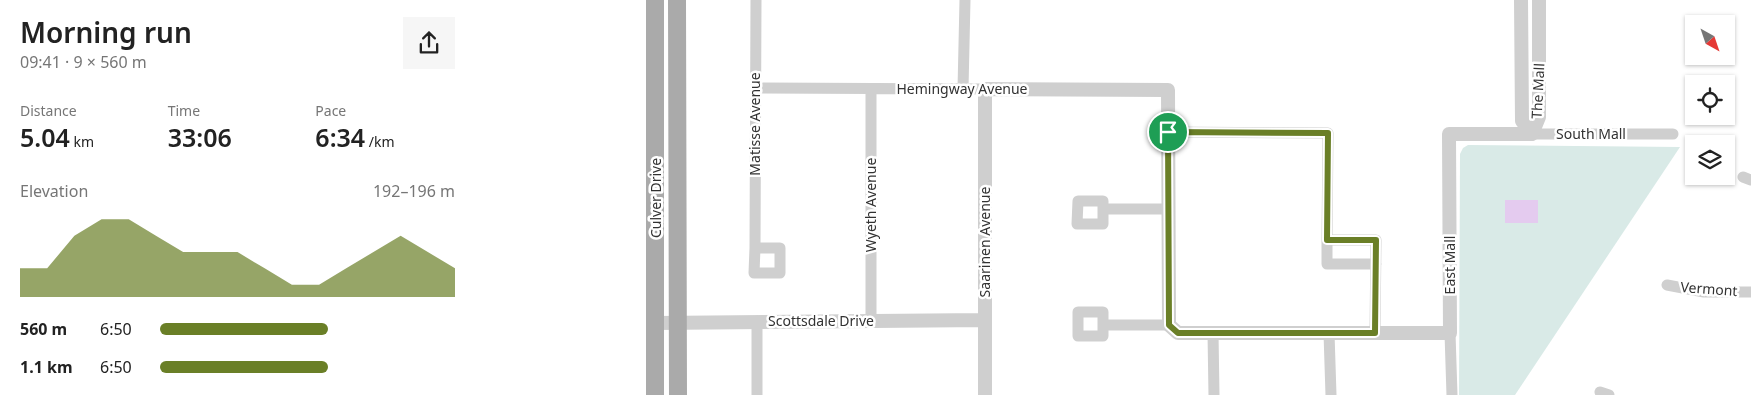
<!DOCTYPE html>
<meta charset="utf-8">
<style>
:root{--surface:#fff;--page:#f6f6f6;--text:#222;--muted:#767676;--accent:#6a7f27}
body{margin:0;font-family:"Noto Sans",sans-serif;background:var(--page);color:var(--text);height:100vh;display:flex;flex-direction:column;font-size:19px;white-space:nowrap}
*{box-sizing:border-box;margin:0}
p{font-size:16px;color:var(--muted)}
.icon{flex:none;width:28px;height:28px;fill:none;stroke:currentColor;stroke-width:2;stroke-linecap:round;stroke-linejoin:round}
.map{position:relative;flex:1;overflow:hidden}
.side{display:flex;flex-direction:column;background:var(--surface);width:475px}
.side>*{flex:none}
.needle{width:32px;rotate:140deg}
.fabs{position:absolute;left:1210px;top:15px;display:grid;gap:10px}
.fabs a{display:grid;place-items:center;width:50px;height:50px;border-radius:0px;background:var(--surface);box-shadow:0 1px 4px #0004;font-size:25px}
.pin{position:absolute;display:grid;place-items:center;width:42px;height:42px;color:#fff;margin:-21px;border:2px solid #fff;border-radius:50%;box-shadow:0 1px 5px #0007}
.round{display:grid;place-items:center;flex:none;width:52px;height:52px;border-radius:0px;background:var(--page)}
.summary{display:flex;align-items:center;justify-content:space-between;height:85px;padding:0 20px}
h1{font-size:28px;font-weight:600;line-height:38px}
.stats{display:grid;grid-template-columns:repeat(3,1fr);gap:8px;height:85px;padding:5px 20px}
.stats div{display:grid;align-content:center}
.stats b{font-size:25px;font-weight:600}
.stats small{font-size:14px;font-weight:400}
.stats p{font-size:14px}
.chart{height:140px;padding:10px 20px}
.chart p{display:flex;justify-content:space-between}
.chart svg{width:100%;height:90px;margin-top:5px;fill:var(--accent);opacity:.7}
ul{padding:0 20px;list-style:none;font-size:16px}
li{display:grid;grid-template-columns:80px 60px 1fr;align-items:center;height:38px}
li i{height:12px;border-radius:6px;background:var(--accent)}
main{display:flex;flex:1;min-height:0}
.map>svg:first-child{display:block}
.green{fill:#d9eae7}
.water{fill:#e4cbef}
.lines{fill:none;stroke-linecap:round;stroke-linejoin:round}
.minor{stroke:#cfcfcf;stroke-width:11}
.tertiary{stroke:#cfcfcf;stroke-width:14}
.primary{stroke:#aaa;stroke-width:18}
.route-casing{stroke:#fff;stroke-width:10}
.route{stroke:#6a7f27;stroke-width:6}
.labels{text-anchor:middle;stroke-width:5;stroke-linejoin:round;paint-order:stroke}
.street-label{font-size:14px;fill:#323232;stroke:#fff}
</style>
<main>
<section class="side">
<div class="summary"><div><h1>Morning run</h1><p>09:41 · 9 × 560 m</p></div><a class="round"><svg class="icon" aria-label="share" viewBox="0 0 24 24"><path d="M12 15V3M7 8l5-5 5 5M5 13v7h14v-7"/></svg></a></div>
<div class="stats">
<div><p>Distance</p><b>5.04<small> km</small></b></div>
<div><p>Time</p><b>33:06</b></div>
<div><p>Pace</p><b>6:34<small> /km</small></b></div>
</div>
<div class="chart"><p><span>Elevation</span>192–196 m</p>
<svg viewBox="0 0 160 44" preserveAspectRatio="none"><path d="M0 44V30L10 30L20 14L30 6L40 6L50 14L60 22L70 22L80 22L90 30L100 38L110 38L120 30L130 22L140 14L150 22L160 30V44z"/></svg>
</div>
<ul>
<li><b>560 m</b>6:50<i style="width:57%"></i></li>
<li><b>1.1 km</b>6:50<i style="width:57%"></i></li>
</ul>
</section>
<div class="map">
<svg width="1276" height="395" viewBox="0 0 1276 395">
<rect width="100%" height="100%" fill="#fff"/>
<path class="green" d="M993,145L1205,147L1040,395H984L985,154L988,148Z"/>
<path class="water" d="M1030,200H1063V223H1030Z"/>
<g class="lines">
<path class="minor" d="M281,88L510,89
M488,89L490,0
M693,132L853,133L852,240H901L900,333
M1057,134H1198
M1268,177L1276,180
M628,209V224H602L603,201H628V209H694
M852,240V264H901
M280,248H305V273H279L280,248L281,0
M1192,285L1229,292H1276
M603,312H628V336H603Z
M282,321V395
M396,321V89
M628,325H694
M738,333L739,395
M854,333L856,395
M975,333L977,395
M1125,392L1134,395"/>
<path class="tertiary" d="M1046,0L1047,121L1057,134
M1057,134L1064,117V0
M181,323L510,320
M510,395V89L693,90L694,325L703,333H975L974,134H1057"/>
<path class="primary" d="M202,0L203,395
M180,395V0"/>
</g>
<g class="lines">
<defs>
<path id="route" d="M693,132L853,133L852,240H901L900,333H703L694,325Z"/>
</defs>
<use href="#route" class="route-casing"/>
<use href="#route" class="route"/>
</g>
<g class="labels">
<g class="street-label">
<text x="487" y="94">Hemingway Avenue</text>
<text transform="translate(1063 91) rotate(-87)" y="5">The Mall</text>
<text transform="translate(280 124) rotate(-90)" y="5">Matisse Avenue</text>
<text x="1116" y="139">South Mall</text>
<text transform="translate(181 198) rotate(-90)" y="5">Culver Drive</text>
<text transform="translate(396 205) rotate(-90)" y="5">Wyeth Avenue</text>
<text transform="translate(510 242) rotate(-90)" y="5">Saarinen Avenue</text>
<text transform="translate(975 265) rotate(-90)" y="5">East Mall</text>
<text transform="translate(1234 289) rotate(4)" y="5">Vermont</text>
<text x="346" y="326">Scottsdale Drive</text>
</g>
</g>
</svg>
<div class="fabs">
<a><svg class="needle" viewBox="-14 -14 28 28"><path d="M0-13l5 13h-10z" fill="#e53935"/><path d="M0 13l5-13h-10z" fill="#767676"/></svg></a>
<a><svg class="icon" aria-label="locate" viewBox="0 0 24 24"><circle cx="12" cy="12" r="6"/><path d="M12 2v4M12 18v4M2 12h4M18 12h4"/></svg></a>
<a><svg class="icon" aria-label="layers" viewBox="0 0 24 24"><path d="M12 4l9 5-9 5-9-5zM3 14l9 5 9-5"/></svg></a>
</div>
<div class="pin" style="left:693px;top:132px;background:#1e9e55"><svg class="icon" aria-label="arrive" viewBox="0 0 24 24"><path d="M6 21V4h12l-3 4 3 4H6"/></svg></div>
</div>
</main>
